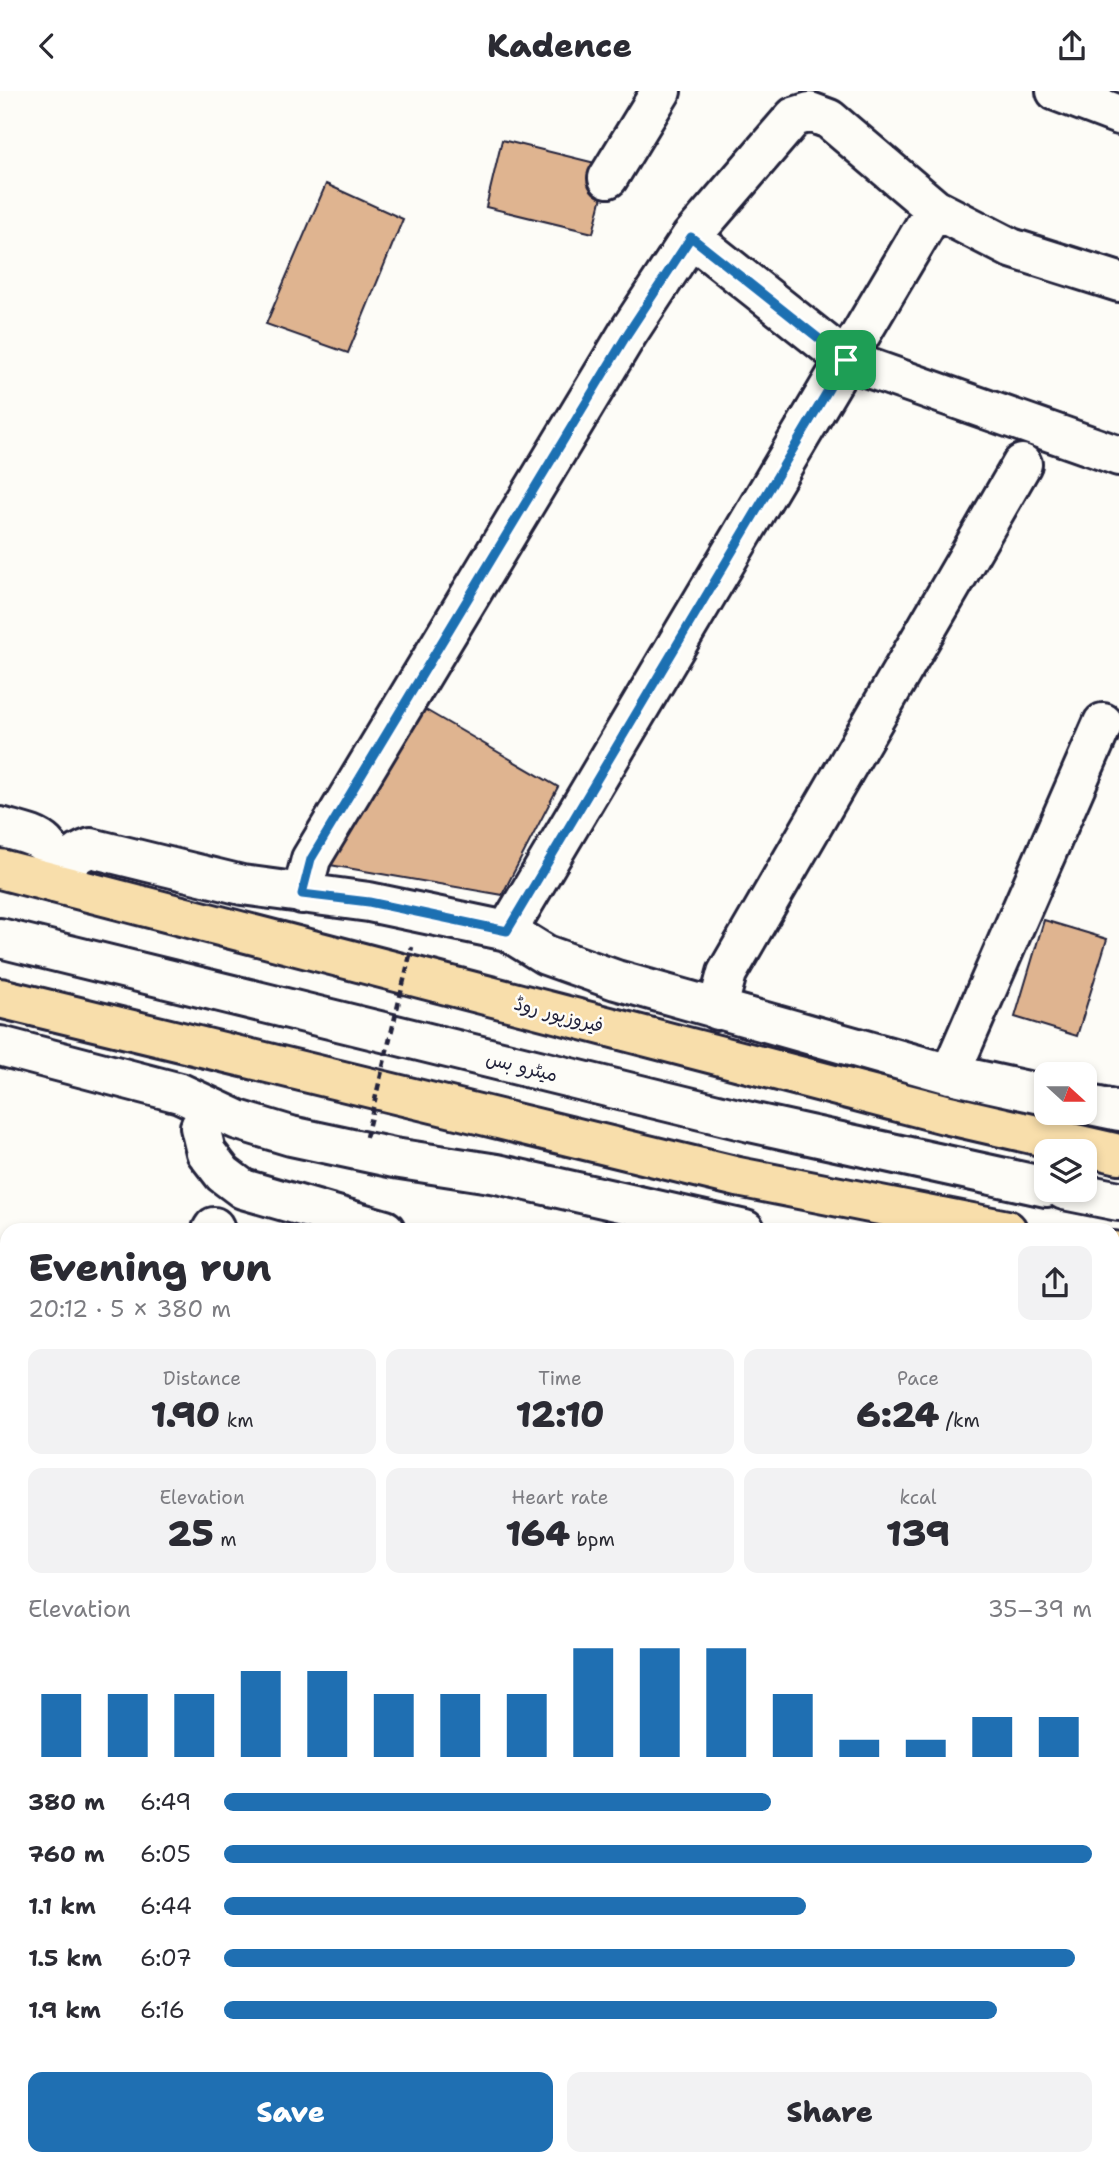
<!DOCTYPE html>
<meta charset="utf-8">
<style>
:root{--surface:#fff;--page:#f2f2f3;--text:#2b2b33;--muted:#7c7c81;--accent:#1f6fb2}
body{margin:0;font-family:"Shantell Sans","Playpen Sans Arabic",sans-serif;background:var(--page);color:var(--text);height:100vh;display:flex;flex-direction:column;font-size:26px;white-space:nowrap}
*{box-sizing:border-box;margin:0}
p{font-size:23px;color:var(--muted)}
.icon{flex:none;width:38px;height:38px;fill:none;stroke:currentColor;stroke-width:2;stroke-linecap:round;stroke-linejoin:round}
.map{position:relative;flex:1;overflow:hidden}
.details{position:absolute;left:0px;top:1132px;width:1120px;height:943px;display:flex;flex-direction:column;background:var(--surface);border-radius:21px 21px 0 0;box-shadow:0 4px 10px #0003}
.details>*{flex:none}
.needle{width:46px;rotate:111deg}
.controls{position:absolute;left:1034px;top:971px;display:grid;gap:14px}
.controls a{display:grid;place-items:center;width:63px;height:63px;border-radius:14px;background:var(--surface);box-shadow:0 4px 10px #0003;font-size:35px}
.pin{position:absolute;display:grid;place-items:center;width:60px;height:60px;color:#fff;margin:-30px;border-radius:14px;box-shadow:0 4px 10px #0006}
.round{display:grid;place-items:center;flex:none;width:74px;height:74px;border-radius:14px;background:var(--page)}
.headline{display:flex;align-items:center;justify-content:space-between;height:119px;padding:0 28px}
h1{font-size:38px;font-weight:800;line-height:52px}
.metrics{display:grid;grid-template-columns:repeat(3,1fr);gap:10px;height:119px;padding:7px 28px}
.metrics div{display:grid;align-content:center;border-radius:14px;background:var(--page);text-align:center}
.metrics b{font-size:35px;font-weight:800}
.metrics small{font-size:19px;font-weight:400}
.metrics p{font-size:19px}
.chart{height:196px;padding:14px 28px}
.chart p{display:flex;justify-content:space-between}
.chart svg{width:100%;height:126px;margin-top:7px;stroke:var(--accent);stroke-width:6}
.action{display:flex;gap:14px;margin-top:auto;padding:14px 28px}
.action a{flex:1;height:80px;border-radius:14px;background:var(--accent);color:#fff;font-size:28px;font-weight:800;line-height:80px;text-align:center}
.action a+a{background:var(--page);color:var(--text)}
ul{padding:0 28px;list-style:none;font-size:23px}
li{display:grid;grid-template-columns:112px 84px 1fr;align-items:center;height:52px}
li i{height:18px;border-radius:9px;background:var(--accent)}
header{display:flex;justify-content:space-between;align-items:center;height:91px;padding:0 28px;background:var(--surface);font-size:32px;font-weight:800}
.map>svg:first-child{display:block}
.building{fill:#dfb490;stroke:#22223b;stroke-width:2}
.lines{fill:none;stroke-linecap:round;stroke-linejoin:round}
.minor-casing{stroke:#22223b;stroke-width:44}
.major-casing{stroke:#22223b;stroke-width:44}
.minor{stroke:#fdfcf7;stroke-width:38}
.major{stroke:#f8deab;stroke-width:38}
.path-bridge{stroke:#22223b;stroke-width:4.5;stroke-dasharray:7 5;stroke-linecap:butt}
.route-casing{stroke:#fff;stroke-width:14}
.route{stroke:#1f6fb2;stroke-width:9}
.labels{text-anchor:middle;stroke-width:5;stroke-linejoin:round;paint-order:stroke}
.street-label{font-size:19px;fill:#22223b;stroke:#fdfcf7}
</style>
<header><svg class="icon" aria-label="back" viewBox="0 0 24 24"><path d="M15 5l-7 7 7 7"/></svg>Kadence<svg class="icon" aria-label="share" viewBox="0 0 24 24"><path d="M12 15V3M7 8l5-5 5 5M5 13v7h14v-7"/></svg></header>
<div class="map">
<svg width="1119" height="2074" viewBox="0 0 1119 2074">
<rect width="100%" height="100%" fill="#fdfcf7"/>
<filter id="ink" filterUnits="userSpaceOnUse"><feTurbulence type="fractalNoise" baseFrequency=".0143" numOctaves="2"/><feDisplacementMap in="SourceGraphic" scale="14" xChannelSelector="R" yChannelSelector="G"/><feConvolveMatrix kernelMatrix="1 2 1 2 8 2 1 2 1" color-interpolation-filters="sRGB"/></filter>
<g filter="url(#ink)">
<path class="building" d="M502,49L595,72L589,94L604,97L593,142L486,116Z
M326,93L403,128L348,262L266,233Z
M424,618L558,696L502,804L330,774Z
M1044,829L1107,848L1077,945L1015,926Z"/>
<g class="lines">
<defs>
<path id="minor" d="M1056,0L1119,24
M608,87L661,0
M691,146L846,269L1119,365
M0,736C39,747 56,746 55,792
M55,792C65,775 72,763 91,757L242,794L369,811L507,840L546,864L616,889L950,983L1046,1004
M302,803L311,768L628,242L691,146L794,26L810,21L829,28L935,118
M507,840L935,118L1011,157L1119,191
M0,847L750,1031L1046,1096
M717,919L727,882L1022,373
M0,955L180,1002L238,1029L291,1045L394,1067L497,1083L745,1139
M950,983L1103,632
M1085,1013L1119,1020
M210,1017L200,1036L206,1061L223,1083L243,1098L385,1139
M1064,1099L1119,1110
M212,1139L214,1136
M1113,1223L1119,1225
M1113,1307L1117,1301
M0,1452L7,1442
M1113,1575L1119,1566
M0,1668L7,1658
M1113,1809L1119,1800
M0,1880L7,1870
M1113,2015L1119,2007
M0,2047L7,2051
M31,2068L39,2074
M150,2074L153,2068
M291,2074L295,2068
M420,2074L424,2068
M590,2074L594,2068
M780,2074L783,2068
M927,2074L930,2068
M1073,2074L1076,2068"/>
<path id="major" d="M0,778L945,1023L1119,1063
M0,907L738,1086L1007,1139
M1113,1160L1119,1161"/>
</defs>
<use href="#minor" class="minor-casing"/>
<use href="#major" class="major-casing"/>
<use href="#minor" class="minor"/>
<use href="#major" class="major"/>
<path class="path-bridge" d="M366,1046L412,856"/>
</g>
</g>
<g class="lines" filter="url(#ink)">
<defs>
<path id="route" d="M691,146L846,269L507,840L369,811L302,803L311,768L628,242Z"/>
</defs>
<use href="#route" class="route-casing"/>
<use href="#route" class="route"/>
</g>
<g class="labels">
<g class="street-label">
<text transform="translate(559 923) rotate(15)" y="7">فیروزپور روڈ</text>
<text transform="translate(522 975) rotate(14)" y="7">میٹرو بس</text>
</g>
</g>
</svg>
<div class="controls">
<a><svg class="needle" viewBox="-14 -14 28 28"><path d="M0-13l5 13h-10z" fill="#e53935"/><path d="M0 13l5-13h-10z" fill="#7c7c81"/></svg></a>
<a><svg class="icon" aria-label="layers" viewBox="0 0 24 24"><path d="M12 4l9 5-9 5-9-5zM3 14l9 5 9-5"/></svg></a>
</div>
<div class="pin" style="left:846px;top:269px;background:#1e9e55"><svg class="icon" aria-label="arrive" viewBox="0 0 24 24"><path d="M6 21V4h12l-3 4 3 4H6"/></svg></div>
<section class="details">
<div class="headline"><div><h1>Evening run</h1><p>20:12 · 5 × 380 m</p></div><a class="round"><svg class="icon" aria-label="share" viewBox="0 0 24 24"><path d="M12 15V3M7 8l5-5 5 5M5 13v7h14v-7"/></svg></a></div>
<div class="metrics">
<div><p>Distance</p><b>1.90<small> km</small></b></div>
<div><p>Time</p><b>12:10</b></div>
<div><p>Pace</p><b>6:24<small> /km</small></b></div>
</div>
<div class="metrics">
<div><p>Elevation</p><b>25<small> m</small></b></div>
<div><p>Heart rate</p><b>164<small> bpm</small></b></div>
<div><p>kcal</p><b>139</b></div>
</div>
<div class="chart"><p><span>Elevation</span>35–39 m</p>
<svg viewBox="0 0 160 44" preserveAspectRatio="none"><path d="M5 44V22M15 44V22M25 44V22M35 44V14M45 44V14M55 44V22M65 44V22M75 44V22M85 44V6M95 44V6M105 44V6M115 44V22M125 44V38M135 44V38M145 44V30M155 44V30"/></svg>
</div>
<ul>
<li><b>380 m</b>6:49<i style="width:63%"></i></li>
<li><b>760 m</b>6:05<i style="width:100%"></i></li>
<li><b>1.1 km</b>6:44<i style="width:67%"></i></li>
<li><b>1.5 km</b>6:07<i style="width:98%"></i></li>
<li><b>1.9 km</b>6:16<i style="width:89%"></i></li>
</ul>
<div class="action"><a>Save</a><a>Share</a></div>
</section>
</div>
